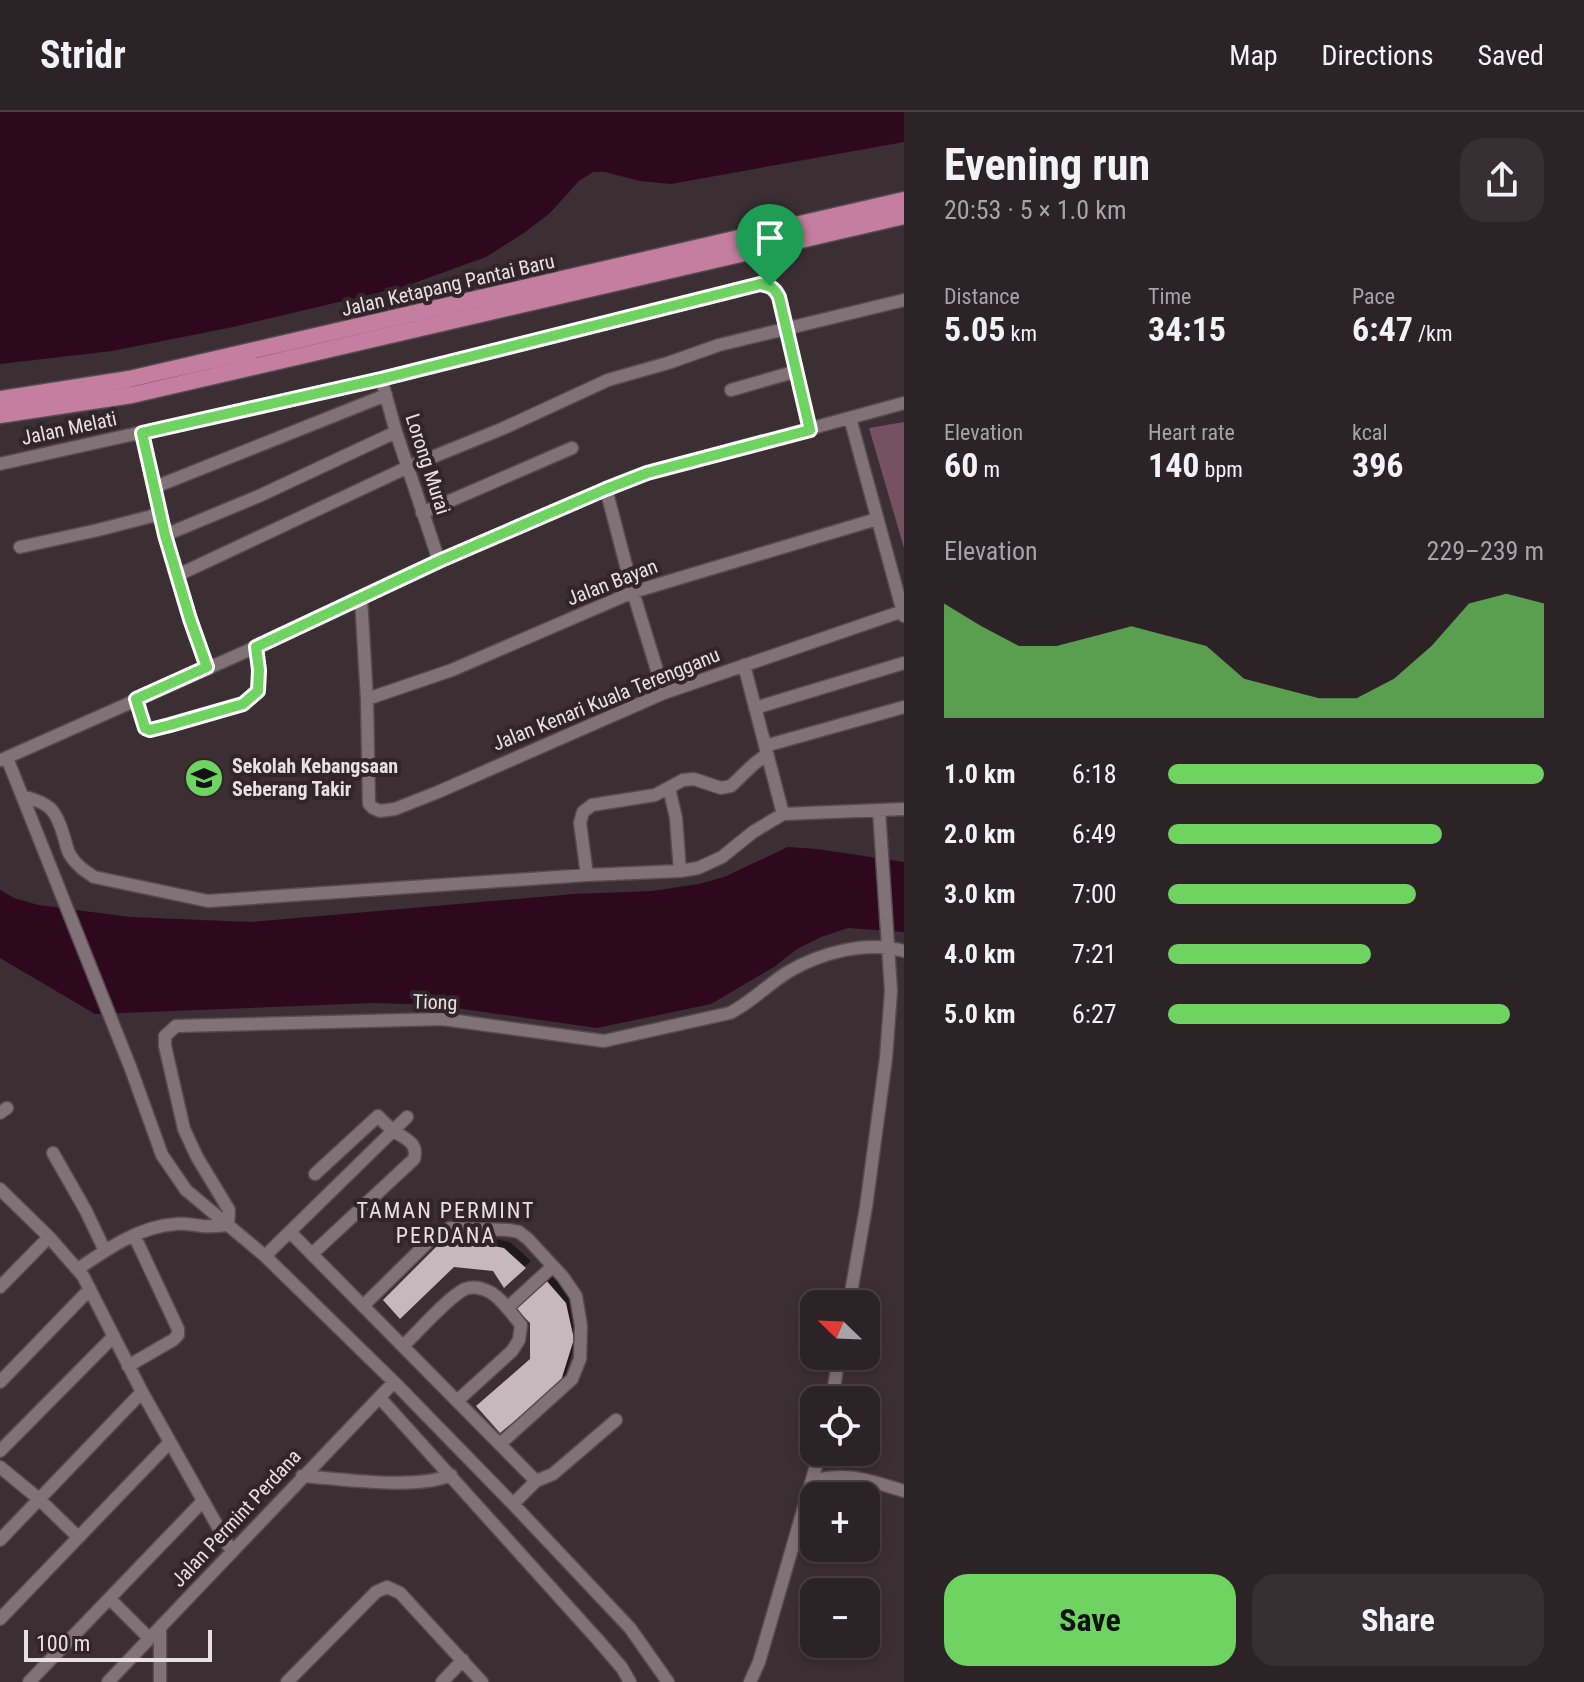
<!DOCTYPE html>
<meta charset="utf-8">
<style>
:root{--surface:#2c2327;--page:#382f33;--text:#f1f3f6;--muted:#a6a4a7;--line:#484044;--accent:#6ed360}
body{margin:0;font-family:"Roboto Condensed",sans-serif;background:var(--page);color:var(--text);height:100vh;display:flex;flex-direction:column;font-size:30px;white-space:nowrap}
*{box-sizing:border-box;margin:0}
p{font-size:26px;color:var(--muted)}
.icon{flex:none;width:44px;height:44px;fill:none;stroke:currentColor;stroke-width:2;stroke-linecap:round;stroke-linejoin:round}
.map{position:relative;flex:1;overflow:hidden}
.drawer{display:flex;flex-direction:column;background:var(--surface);width:680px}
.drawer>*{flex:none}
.needle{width:52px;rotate:293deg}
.tools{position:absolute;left:800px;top:1178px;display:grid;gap:16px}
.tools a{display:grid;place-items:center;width:80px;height:80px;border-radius:16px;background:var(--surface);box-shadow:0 4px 12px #0003,0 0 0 2px var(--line);font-size:40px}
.scale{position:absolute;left:24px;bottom:20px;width:188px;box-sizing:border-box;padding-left:8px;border:4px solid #e8e0e3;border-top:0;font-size:22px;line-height:28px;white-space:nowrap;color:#e8e0e3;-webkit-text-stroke:6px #31252a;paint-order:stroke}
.pin{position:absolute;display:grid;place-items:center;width:68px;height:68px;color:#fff;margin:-82px -34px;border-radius:50% 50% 50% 0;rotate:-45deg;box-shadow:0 0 8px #0007}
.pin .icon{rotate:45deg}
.round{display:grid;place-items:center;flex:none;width:84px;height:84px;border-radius:24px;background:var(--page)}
.headline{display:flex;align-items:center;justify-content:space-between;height:136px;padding:0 40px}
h1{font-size:44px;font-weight:700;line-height:60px}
.metrics{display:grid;grid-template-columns:repeat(3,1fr);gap:12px;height:136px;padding:8px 40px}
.metrics div{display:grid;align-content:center}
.metrics b{font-size:34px;font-weight:700}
.metrics small{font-size:22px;font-weight:400}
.metrics p{font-size:22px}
.chart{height:224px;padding:16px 40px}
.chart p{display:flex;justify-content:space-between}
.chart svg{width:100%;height:144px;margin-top:8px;fill:var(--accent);opacity:.7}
.cta{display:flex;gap:16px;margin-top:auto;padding:16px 40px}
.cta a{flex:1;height:92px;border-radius:24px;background:var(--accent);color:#111;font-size:32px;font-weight:700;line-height:92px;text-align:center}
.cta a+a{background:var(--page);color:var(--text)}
ul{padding:0 40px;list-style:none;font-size:26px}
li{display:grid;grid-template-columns:128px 96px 1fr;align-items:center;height:60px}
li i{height:20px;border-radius:10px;background:var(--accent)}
header{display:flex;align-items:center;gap:48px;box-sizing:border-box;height:112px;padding:0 40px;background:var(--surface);border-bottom:2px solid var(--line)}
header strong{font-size:38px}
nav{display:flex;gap:44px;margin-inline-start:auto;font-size:28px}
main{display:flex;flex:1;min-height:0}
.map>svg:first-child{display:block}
.green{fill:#755161}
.water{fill:#2e081c}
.shadow{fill:#0007}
.building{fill:#c7b8be}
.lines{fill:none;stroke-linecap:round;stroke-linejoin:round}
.minor-casing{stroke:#554b50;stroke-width:15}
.major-casing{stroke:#554b50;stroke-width:19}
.minor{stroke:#807277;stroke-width:12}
.major{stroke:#c47e9f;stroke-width:16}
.route-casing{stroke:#fff;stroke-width:16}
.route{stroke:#6ed360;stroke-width:10}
.labels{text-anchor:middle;stroke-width:8;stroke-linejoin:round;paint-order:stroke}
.street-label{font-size:20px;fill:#e8e0e3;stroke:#31252a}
.poi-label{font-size:20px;font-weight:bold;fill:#e8e0e3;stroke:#31252a;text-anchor:start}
.neighbourhood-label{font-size:22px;letter-spacing:2px;fill:#e8e0e3;stroke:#31252a}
</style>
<header>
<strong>Stridr</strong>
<nav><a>Map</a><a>Directions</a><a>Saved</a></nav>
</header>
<main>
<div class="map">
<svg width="904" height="1570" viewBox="0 0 904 1570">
<rect width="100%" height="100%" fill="#3b2f34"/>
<path class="green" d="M904,310V436L869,316Z"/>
<path class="water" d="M0,0H904V30L671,72L640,69L605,60H593L579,69L550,101L524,121L486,145L403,175L233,215L112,239L0,252Z
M788,735L817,737L904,750V820L848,816L821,825L797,837L774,855L711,892L597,916L435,893L373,891L95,902L0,846V778L14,786L38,793L130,805L250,810L574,782L652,779L699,772L724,765Z"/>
<path class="shadow" d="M476,1123L510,1130L531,1149L504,1173L494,1157L454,1153L385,1188L445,1129Z
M552,1163L572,1184L579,1220L565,1264L558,1270L532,1247V1210L517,1195Z"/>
<path class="building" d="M469,1129L504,1136L526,1156L504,1176L493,1159L454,1155L400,1207L383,1188L437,1134Z
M545,1167L566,1191L574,1227L560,1272L500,1321L476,1294L530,1247V1211L514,1195Z"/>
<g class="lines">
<defs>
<path id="minor" d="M384,277L396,320L439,449
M731,278L797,259
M850,306L904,504
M142,321L165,423L190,507L207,555
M0,352L381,267L760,172C770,174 774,176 779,185L810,318
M155,375L386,283
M606,377L633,480L664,581
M422,401L572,336
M165,423L259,384L396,320
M20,435L98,418L160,402
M178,463L408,355L504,316L608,268L668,251L719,233L904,188
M361,486L367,587L369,692L373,696L380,699L395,697L438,680L664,581L903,499
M744,553L783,702
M136,587L145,616L150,618L243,592L258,579L259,558L256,535
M367,587L452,558L633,480L877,407
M755,596L904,551
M765,634L904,595
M7,646L131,957L162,1043L186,1078L265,1144L394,1270L513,1392L630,1516L668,1570
M1,648L256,535L439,449L587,385L647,361L904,291
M669,676L676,706L680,759
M22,684C50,691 56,697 64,725C66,731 67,738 70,743C76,753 85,759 94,765L208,789L587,763L680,759L698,756L722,745L753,720L783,702L904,697
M587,763L580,711L583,700L592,693L655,683L683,668L694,667L721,676L731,674L754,652L767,642
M0,1001L7,996
M53,1041L86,1099L105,1139
M0,1077L49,1125L83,1164L142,1280L232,1440
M228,1113L229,1098L197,1045L184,1017L165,934V924L176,914L442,907L604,929L730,901C753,889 767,873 788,860C820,841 867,828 904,839
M290,1120L536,1369L513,1392
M312,1142L414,1047C419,1030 404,1027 393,1018C387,1014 383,1009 378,1004L315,1062
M265,1144L407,1005
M78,1157C107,1137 140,1114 176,1112C185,1111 193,1113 202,1114C211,1115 219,1114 228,1113
M0,1175L49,1125
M849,1192L866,1095L886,946L891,879L879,698
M363,1194L429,1129L450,1116L508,1118L519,1120L528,1127L563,1165L576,1184L581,1214L580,1247L572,1267L500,1332
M507,1196L552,1155
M403,1234C418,1220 448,1185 465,1177C473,1174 482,1176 490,1180C502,1187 512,1202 521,1213L519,1228L512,1239L457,1289
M128,1254L173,1228L178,1223V1217L134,1123
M0,1270L90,1177
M380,1286L598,1528L622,1556L630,1570
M832,1288L839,1244
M0,1339L113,1225
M0,1355L39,1387L78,1425
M302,1364C342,1367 416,1378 451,1363
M536,1369L553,1362L616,1308
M812,1369C848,1359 870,1369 904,1379
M0,1428L142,1280
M110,1487L149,1526
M0,1507L170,1330
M160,1516V1570
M29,1570L203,1389
M108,1570L394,1270
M287,1570L376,1480L387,1475L400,1481L482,1570
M442,1570L463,1548
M750,1570L759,1550L820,1340"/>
<path id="major" d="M0,287L129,267L904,88
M0,303L132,283L904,104"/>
</defs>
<use href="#minor" class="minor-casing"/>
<use href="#major" class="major-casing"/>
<use href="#minor" class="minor"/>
<use href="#major" class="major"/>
</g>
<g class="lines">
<defs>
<path id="route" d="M760,172C770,174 774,175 779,185L810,318L647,361L606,377L439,449L256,535L259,558L258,579L243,592L170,613L150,618L145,616L136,587L207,555L190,507L165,423L142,321L381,267Z"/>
</defs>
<use href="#route" class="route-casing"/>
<use href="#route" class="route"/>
</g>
<defs>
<symbol id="school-disc" viewBox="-11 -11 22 22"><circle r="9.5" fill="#6ed360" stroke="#31252a"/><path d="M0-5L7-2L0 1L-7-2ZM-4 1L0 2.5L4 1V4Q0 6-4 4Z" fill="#111"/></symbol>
</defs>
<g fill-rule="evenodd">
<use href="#school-disc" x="182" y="644" width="44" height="44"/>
</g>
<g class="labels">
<g class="street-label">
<text transform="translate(448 173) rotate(-13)" y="7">Jalan Ketapang Pantai Baru</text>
<text transform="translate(69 316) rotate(-12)" y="7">Jalan Melati</text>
<text transform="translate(428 352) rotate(72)" y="7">Lorong Murai</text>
<text transform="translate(612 470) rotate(-21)" y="7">Jalan Bayan</text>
<text transform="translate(606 587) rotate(-22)" y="7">Jalan Kenari Kuala Terengganu</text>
<text transform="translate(435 890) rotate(2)" y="7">Tiong</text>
<text transform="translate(236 1406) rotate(-47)" y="7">Jalan Permint Perdana</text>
</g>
<g class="poi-label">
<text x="232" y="661">Sekolah Kebangsaan<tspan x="232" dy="23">Seberang Takir</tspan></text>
</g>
<g class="neighbourhood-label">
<text x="446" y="1106">TAMAN PERMINT<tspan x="446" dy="25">PERDANA</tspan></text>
</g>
</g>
</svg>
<div class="tools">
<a><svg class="needle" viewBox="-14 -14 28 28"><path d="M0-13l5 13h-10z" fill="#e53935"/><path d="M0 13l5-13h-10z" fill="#a6a4a7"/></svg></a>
<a><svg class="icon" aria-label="locate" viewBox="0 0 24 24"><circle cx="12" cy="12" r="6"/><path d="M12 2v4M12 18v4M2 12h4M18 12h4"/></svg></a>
<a>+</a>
<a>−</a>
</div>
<div class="scale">100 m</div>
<div class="pin" style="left:770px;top:174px;background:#1e9e55"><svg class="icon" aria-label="arrive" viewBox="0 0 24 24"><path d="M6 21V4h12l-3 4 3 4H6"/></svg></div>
</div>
<section class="drawer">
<div class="headline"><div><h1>Evening run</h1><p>20:53 · 5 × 1.0 km</p></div><a class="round"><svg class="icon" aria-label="share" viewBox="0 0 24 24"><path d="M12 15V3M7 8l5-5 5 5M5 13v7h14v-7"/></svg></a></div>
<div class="metrics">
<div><p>Distance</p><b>5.05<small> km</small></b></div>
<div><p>Time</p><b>34:15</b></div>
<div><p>Pace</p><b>6:47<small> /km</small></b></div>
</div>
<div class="metrics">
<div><p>Elevation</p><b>60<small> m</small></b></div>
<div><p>Heart rate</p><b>140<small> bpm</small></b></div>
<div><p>kcal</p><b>396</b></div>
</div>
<div class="chart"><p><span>Elevation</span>229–239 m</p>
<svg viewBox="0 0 160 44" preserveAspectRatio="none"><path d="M0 44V9L10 16L20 22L30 22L40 19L50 16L60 19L70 22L80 32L90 35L100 38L110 38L120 32L130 22L140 9L150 6L160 9V44z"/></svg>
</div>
<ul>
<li><b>1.0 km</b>6:18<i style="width:100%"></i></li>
<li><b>2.0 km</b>6:49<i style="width:73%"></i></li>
<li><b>3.0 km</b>7:00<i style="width:66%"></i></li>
<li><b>4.0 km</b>7:21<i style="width:54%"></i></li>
<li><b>5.0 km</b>6:27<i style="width:91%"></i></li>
</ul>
<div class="cta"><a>Save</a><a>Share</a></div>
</section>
</main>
